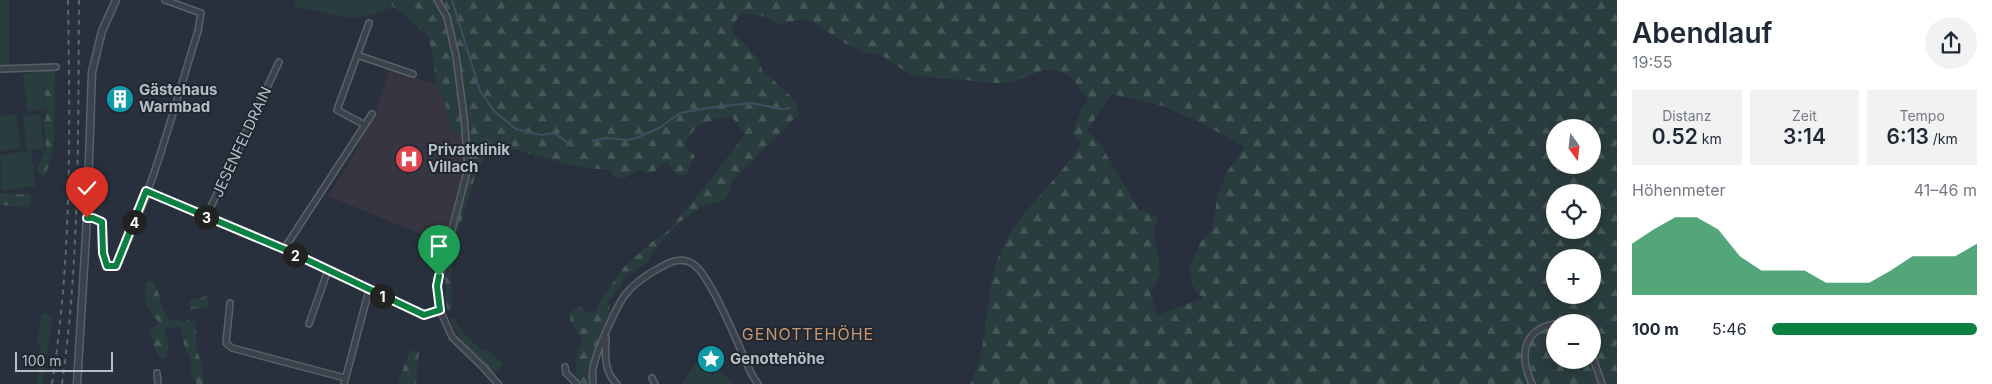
<!DOCTYPE html>
<html lang="de">
<meta charset="utf-8">
<style>
:root{--surface:#fff;--page:#f2f2f3;--text:#1f2937;--muted:#747a83;--accent:#0b8043}
body{margin:0;font-family:Inter,sans-serif;background:var(--page);color:var(--text);height:100vh;display:flex;flex-direction:column;font-size:19px;white-space:nowrap}
*{box-sizing:border-box;margin:0}
p{font-size:16px;color:var(--muted)}
.icon{flex:none;width:28px;height:28px;fill:none;stroke:currentColor;stroke-width:2;stroke-linecap:round;stroke-linejoin:round}
.map{position:relative;flex:1;overflow:hidden}
.sheet{display:flex;flex-direction:column;background:var(--surface);width:375px}
.sheet>*{flex:none}
.needle{width:32px;rotate:165deg}
.controls{position:absolute;left:1546px;top:119px;display:grid;gap:10px}
.controls a{display:grid;place-items:center;width:55px;height:55px;border-radius:50%;background:var(--surface);box-shadow:0 2px 12px #0003;font-size:25px}
.scale{position:absolute;left:15px;bottom:12px;width:98px;box-sizing:border-box;padding-left:5px;border:2px solid #b7bdc7;border-top:0;font-size:14px;line-height:18px;white-space:nowrap;color:#b7bdc7;-webkit-text-stroke:4px #202731;paint-order:stroke}
.pin{position:absolute;display:grid;place-items:center;width:42px;height:42px;color:#fff;margin:-51px -21px;border-radius:50% 50% 50% 0;rotate:-45deg;box-shadow:0 0 5px #0007}
.pin .icon{rotate:45deg}
.km{position:absolute;width:25px;height:25px;margin:-12px;border-radius:50%;background:#222;color:#fff;font-size:14px;line-height:25px;text-align:center}
.round{display:grid;place-items:center;flex:none;width:52px;height:52px;border-radius:26px;background:var(--page)}
.overview{display:flex;align-items:center;justify-content:space-between;height:85px;padding:0 15px}
h1{font-size:28px;font-weight:600;line-height:38px}
.stats{display:grid;grid-template-columns:repeat(3,1fr);gap:8px;height:85px;padding:5px 15px}
.stats div{display:grid;align-content:center;border-radius:0px;background:var(--page);text-align:center}
.stats b{font-size:21px;font-weight:600}
.stats small{font-size:14px;font-weight:400}
.stats p{font-size:14px}
.chart{height:140px;padding:10px 15px}
.chart p{display:flex;justify-content:space-between}
.chart svg{width:100%;height:90px;margin-top:5px;fill:var(--accent);opacity:.7}
ul{padding:0 15px;list-style:none;font-size:16px}
li{display:grid;grid-template-columns:80px 60px 1fr;align-items:center;height:38px}
li i{height:12px;border-radius:6px;background:var(--accent)}
main{display:flex;flex:1;min-height:0}
.map>svg:first-child{display:block}
.medical{fill:#363541}
.grass{fill:#2a3d3e}
.forest{fill:url(#forest-firs);fill-rule:evenodd}
.park{fill:url(#park-crowns)}
.lines{fill:none;stroke-linecap:round;stroke-linejoin:round}
.stream{stroke:#3f4e63;stroke-width:2}
.minor-casing{stroke:#59606a;stroke-width:8}
.tertiary-casing{stroke:#59606a;stroke-width:9}
.minor{stroke:#3b424c;stroke-width:5}
.tertiary{stroke:#3b424c;stroke-width:6}
.rail{stroke:#5d6673;stroke-width:2;stroke-dasharray:5 5;stroke-linecap:butt}
.route-casing{stroke:#fff;stroke-width:10}
.route{stroke:#0b8043;stroke-width:6}
.labels{text-anchor:middle;stroke-width:4;stroke-linejoin:round;paint-order:stroke}
.poi-label{font-size:15px;font-weight:bold;fill:#b7bdc7;stroke:#202731;text-anchor:start}
.street-label{font-size:15px;fill:#b7bdc7;stroke:#202731}
.neighbourhood-label{font-size:16px;letter-spacing:1px;fill:#c9966f;stroke:#202731}
</style>
<main>
<div class="map">
<svg width="1617" height="384" viewBox="0 0 1617 384">
<defs>
<pattern id="forest-firs" width="22" height="20" patternUnits="userSpaceOnUse" patternTransform="scale(1.25)"><rect width="22" height="20" fill="#2a3d3e"/><path d="M5 1l3.5 6h-7zM16 11l3.5 6h-7z" fill="#475758"/></pattern>
<pattern id="park-crowns" width="20" height="18" patternUnits="userSpaceOnUse" patternTransform="scale(1.25)"><rect width="20" height="18" fill="#2a3d3e"/><path d="M2 6a3 3 0 1 1 6 0M12 15a3 3 0 1 1 6 0" fill="none" stroke="#475758"/></pattern>
</defs>
<rect width="100%" height="100%" fill="#27303c"/>
<path class="medical" d="M390,69L437,85L443,95L450,126L462,138L469,164L448,250L440,242L328,196L354,154L375,112Z"/>
<path class="grass" d="M0,0H9V67H0Z
M296,0H390L393,7L371,15L348,18L293,6Z
M41,71L46,109L27,111L23,74Z
M16,114L21,148L0,151V116Z
M40,114L44,148L27,151L23,116Z
M31,151L36,186L2,191L0,155Z
M42,313L53,315L42,384H36L41,346L37,345Z
M702,354L734,384H682Z"/>
<path class="forest" d="M390,0H1617V384H970C989,350 984,300 997,261C1013,213 1056,185 1082,143L1077,140L1072,133L1082,108L1089,100L1070,76L1053,70H1043L1010,83H995L910,75L880,54L865,53L845,43L811,21L804,19L778,24C769,16 753,13 741,14L731,28L734,36L740,39L758,59L763,73L768,75L796,101L799,114L732,181C730,187 729,195 725,199C719,204 712,203 706,205C691,209 651,247 648,263L624,277L622,284L608,302L611,317L600,337L591,365L589,384H583L575,379L577,354L583,339L571,324L570,313L579,306L586,312L594,314L603,296L625,266L653,241L667,232L707,184L745,134L732,117L715,119L696,127L684,145L695,156L689,166L688,174L677,175L667,162L660,164L655,172L647,173L639,170L623,179L613,176L610,170L578,167L505,147L487,154L478,168L456,238L451,273L452,307L447,312L445,274L448,250L469,164L462,138L450,126L443,95L437,85L429,37L402,12L393,7ZM1111,94L1163,106L1209,127L1245,147L1227,172L1217,197L1213,228L1200,243L1189,269L1194,289L1203,298L1158,315L1150,293L1160,275L1154,230L1158,217L1139,210L1099,142L1087,131ZM1555,128H1592V165H1555ZM1555,192H1592V230H1555ZM1555,258H1592V295H1555ZM1555,322H1592V360H1555Z
M41,69L55,71L54,143L53,152L45,176L36,171L46,149L44,124L47,110Z
M0,193L30,195L31,203L28,207L0,205Z
M148,281H153L160,297L161,306L168,319L184,322L193,318L196,322V347L203,368V384H197L190,371L191,360L185,348L180,327L164,328L169,346L165,358H160L154,346L153,338L150,337L149,334L152,327H156L158,321C147,310 141,296 148,281Z
M450,318H454L459,328L480,349L490,352L504,365L494,373C477,355 458,341 450,318Z
M416,350L419,352L416,384H398L409,352Z"/>
<path class="park" d="M207,296L209,306L191,310L189,300Z"/>
<g class="lines">
<path class="stream" d="M452,0L480,91L494,111L516,129L541,135L554,133L573,146
M592,141L605,138L628,140L636,138L659,128L680,113L707,108L751,103L782,109L790,108"/>
<defs>
<path id="minor" d="M437,0L447,17L456,56L464,117L468,168L437,287L440,310L452,337L482,366L498,384
M357,55L413,74
M0,69L56,67
M365,125L337,110L369,23
M146,191L206,217L279,62
M206,217L284,249L424,315L440,310
M87,218H93L102,222L105,262L107,267L116,266C152,195 174,107 198,31L201,13L165,0
M284,249L372,114
M230,303L226,343L232,348L345,378
M309,324L328,270
M606,338C605,355 604,372 617,384
M1592,355L1602,384
M565,367L566,373L577,384
M157,373L158,384
M652,378L655,384
M344,384L369,290
M593,384C593,379 592,374 593,369C595,354 616,307 625,295C634,283 648,274 661,267C671,261 683,257 693,264C711,275 741,352 752,375L758,384
M1532,384C1520,358 1521,330 1555,324"/>
<path id="tertiary" d="M77,384L87,218L92,72L102,31L116,0"/>
</defs>
<use href="#minor" class="minor-casing"/>
<use href="#tertiary" class="tertiary-casing"/>
<use href="#minor" class="minor"/>
<use href="#tertiary" class="tertiary"/>
<path class="rail" d="M52,384C72,257 70,128 68,0
M62,384C80,257 78,128 79,0"/>
</g>
<g class="lines">
<defs>
<path id="route" d="M87,218H93L102,222L103,253L107,266H116L146,191L284,249L424,315L440,310L437,286L439,276"/>
</defs>
<use href="#route" class="route-casing"/>
<use href="#route" class="route"/>
</g>
<defs>
<symbol id="building-disc" viewBox="-11 -11 22 22"><circle r="9.5" fill="#0f9aa8" stroke="#202731"/><path d="M-4-6H4V6H1V3H-1V6H-4ZM-2.5-4.3h1.7v1.8h-1.7ZM.8-4.3h1.7v1.8H.8ZM-2.5-1h1.7V.8h-1.7ZM.8-1h1.7V.8H.8Z" fill="#fff"/></symbol>
<symbol id="hospital-disc" viewBox="-11 -11 22 22"><circle r="9.5" fill="#e0444e" stroke="#202731"/><path d="M-5-5h3v3.5h4V-5h3V5h-3V1.5h-4V5h-3Z" fill="#fff"/></symbol>
<symbol id="sight-disc" viewBox="-11 -11 22 22"><circle r="9.5" fill="#0f9aa8" stroke="#202731"/><path d="M0-6L1.8-2.2L6-1.7L2.9 1.2L3.7 5.4L0 3.3L-3.7 5.4L-2.9 1.2L-6-1.7L-1.8-2.2Z" fill="#fff"/></symbol>
</defs>
<g fill-rule="evenodd">
<use href="#building-disc" x="104" y="83" width="32" height="32"/>
<use href="#hospital-disc" x="393" y="143" width="32" height="32"/>
<use href="#sight-disc" x="695" y="343" width="32" height="32"/>
</g>
<g class="labels">
<g class="poi-label">
<text x="139" y="95">Gästehaus<tspan x="139" dy="17">Warmbad</tspan></text>
<text x="428" y="155">Privatklinik<tspan x="428" dy="17">Villach</tspan></text>
<text x="730" y="364">Genottehöhe</text>
</g>
<g class="street-label">
<text transform="translate(242 142) rotate(-65)" y="5">JESENFELDRAIN</text>
</g>
<g class="neighbourhood-label">
<text x="808" y="340">GENOTTEHÖHE</text>
</g>
</g>
</svg>
<div class="controls">
<a><svg class="needle" viewBox="-14 -14 28 28"><path d="M0-13l5 13h-10z" fill="#e53935"/><path d="M0 13l5-13h-10z" fill="#747a83"/></svg></a>
<a><svg class="icon" aria-label="locate" viewBox="0 0 24 24"><circle cx="12" cy="12" r="6"/><path d="M12 2v4M12 18v4M2 12h4M18 12h4"/></svg></a>
<a>+</a>
<a>−</a>
</div>
<div class="scale">100 m</div>
<div class="pin" style="left:439px;top:276px;background:#1e9e55"><svg class="icon" aria-label="arrive" viewBox="0 0 24 24"><path d="M6 21V4h12l-3 4 3 4H6"/></svg></div>
<div class="pin" style="left:87px;top:218px;background:#d93025"><svg class="icon" aria-label="check" viewBox="0 0 24 24"><path d="M5 12l5 5 9-10"/></svg></div>
<b class="km" style="left:382px;top:296px">1</b>
<b class="km" style="left:295px;top:255px">2</b>
<b class="km" style="left:206px;top:217px">3</b>
<b class="km" style="left:134px;top:222px">4</b>
</div>
<section class="sheet">
<div class="overview"><div><h1>Abendlauf</h1><p>19:55</p></div><a class="round"><svg class="icon" aria-label="share" viewBox="0 0 24 24"><path d="M12 15V3M7 8l5-5 5 5M5 13v7h14v-7"/></svg></a></div>
<div class="stats">
<div><p>Distanz</p><b>0.52<small> km</small></b></div>
<div><p>Zeit</p><b>3:14</b></div>
<div><p>Tempo</p><b>6:13<small> /km</small></b></div>
</div>
<div class="chart"><p><span>Höhenmeter</span>41–46 m</p>
<svg viewBox="0 0 160 44" preserveAspectRatio="none"><path d="M0 44V19L10 12L20 6L30 6L40 12L50 25L60 32L70 32L80 32L90 38L100 38L110 38L120 32L130 25L140 25L150 25L160 19V44z"/></svg>
</div>
<ul>
<li><b>100 m</b>5:46<i style="width:100%"></i></li>
</ul>
</section>
</main>
